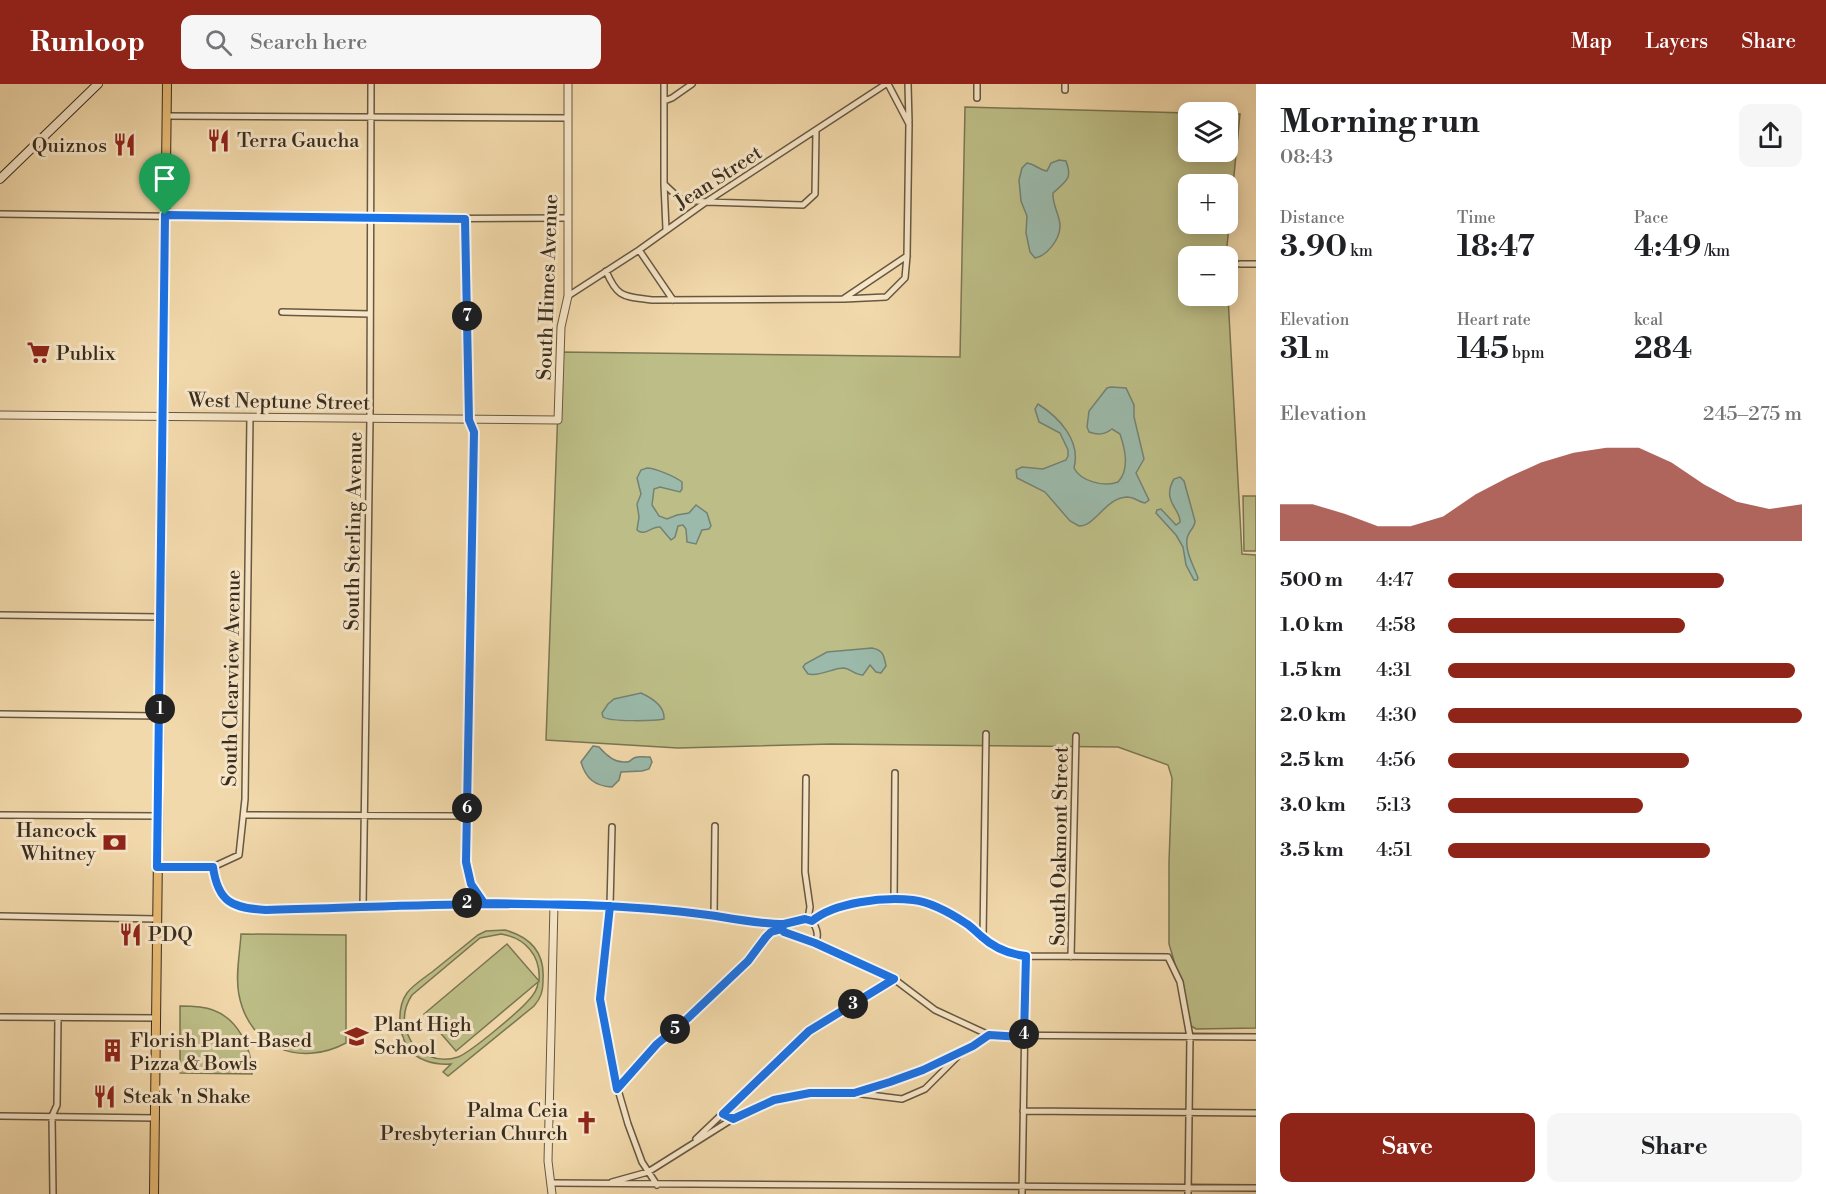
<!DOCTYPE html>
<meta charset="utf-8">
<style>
:root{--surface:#fff;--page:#f6f6f6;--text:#202124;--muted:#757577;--accent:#8f2418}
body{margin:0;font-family:"Libre Bodoni",serif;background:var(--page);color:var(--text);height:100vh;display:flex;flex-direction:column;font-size:22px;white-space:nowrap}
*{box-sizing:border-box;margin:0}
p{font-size:20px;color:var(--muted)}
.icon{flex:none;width:33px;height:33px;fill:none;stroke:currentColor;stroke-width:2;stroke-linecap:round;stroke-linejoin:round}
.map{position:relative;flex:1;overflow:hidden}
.sheet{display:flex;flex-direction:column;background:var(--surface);width:570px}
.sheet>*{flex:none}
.fabs{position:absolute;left:1178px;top:18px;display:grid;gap:12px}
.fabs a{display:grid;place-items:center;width:60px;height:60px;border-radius:12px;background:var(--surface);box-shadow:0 3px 15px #0003;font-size:30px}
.pin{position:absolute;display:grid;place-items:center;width:51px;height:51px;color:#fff;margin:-62px -26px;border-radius:50% 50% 50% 0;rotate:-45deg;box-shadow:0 0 6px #0007}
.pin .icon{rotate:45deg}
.km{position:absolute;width:30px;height:30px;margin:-15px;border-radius:50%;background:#222;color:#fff;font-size:16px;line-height:30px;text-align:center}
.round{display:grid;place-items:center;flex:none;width:63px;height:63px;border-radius:12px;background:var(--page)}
.overview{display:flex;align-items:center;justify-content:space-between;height:102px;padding:0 24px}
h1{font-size:33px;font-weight:700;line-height:45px}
.stats{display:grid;grid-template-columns:repeat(3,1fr);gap:9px;height:102px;padding:6px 24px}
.stats div{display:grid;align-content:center}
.stats b{font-size:30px;font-weight:700}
.stats small{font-size:16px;font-weight:400}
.stats p{font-size:16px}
.chart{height:168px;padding:12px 24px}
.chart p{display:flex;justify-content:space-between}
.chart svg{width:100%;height:108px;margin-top:6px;fill:var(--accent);opacity:.7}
.button{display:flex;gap:12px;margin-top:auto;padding:12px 24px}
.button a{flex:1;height:69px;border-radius:12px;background:var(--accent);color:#fff;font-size:24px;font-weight:700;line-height:69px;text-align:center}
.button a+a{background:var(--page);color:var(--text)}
ul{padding:0 24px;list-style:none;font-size:20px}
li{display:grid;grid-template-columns:96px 72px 1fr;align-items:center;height:45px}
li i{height:15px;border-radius:8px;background:var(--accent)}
header{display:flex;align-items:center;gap:36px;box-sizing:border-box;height:84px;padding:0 30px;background:var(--accent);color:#fff}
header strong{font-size:28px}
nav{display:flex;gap:33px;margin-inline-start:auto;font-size:21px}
.search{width:420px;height:54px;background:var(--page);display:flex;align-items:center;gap:15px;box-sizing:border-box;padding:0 21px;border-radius:12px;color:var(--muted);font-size:22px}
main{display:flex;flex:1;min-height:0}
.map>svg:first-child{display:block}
.green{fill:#bdbe87;stroke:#7b7653;stroke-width:1.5;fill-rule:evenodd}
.water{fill:#9bbaab;stroke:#748273;stroke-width:1.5}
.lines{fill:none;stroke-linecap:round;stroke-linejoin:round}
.minor-casing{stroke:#675842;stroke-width:8}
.tertiary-casing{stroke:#675842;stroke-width:9}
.secondary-casing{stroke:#392d1f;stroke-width:10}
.primary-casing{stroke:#392d1f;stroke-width:10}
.minor{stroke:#f7e6c8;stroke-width:5}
.tertiary{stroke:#f7e6c8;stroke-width:7}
.secondary{stroke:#f7e6c8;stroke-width:8}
.primary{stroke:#e9bc76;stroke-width:8}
.route-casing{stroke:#fff;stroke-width:12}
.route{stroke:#1a73e8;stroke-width:8}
.labels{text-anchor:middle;stroke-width:6;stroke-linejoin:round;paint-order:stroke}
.poi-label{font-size:20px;fill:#392d1f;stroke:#f7e6c8;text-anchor:start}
.street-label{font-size:20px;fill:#392d1f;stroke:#f7e6c8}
</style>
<header>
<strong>Runloop</strong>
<div class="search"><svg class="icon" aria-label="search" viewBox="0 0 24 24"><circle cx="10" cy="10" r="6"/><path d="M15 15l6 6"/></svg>Search here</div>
<nav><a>Map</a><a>Layers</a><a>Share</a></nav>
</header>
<main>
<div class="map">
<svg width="1256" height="1110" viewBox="0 0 1256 1110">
<rect width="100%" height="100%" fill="#f2d9ab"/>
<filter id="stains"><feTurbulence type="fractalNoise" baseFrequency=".00333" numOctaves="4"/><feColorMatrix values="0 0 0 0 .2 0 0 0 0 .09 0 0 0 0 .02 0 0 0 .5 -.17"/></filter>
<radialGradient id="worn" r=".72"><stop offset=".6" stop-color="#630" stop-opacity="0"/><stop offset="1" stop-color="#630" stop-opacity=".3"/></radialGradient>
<path class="green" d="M965,23L1188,29V68H1227V30H1240L1226,172H1188V212H1227V194L1242,470L1256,471V944L1196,945L1188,940L1186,917L1169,860V778L1172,694L1168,681L1118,663L831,660L678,664L546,656L560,268L960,273ZM1188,100H1227V140H1188Z
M1243,412H1256V467H1244Z
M505,846C530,853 545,869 543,896C543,907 541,914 534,922L448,992L443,988L451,980C435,981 416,977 407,962C398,947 397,923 407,909C413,901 424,894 432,888C447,876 463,863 478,851L486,847ZM501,850C525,854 541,871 539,897L507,860L424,930L456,967L538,898C538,906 533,912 527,918C517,929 471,968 458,973C438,980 415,970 408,951C402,937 404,923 412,911L480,854Z
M241,850L346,851V959C299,984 249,963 239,911C235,892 240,869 241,850Z
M180,922C191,922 203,922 213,926C238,935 252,964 252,990L180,989Z"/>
<path class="water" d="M1059,76L1066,77C1073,95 1066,97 1053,109C1052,121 1060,131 1060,142C1060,155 1047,172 1035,174L1030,168L1026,149L1027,132L1021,117L1019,96L1022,84L1027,79C1035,80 1039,86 1047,87L1051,79Z
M1111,303L1126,304L1134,321V333L1144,375L1136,389L1149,416L1145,419C1139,418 1134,413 1127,413C1105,414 1096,442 1079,442L1070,437L1045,408L1017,394L1016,386L1022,383L1043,385L1066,376L1068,372V366L1060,349L1039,338L1035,325L1038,320C1060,334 1081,357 1074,384C1081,398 1105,403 1118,398C1130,385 1125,365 1120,350L1112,345C1104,351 1098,351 1089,348L1087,343L1089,327L1107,304Z
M647,384C655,384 676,393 682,398V405L680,408L660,403L654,405L652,421L659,432L667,435L677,431L689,429L696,421L707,429L711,442L709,445L702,446L696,460L687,458L686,445L683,441L678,442L675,453L671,456L660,443C651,442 645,453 637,446L639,433L637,420L641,410L637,394L641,386Z
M1180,393L1184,397L1195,437C1195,444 1188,447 1187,455C1185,468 1194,482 1198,494L1197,496H1194L1186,481L1183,463L1176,451L1156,429L1157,426L1161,425L1176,441L1180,438C1181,425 1161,417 1174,395Z
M872,564C883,566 884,571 886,582L881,589L876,588L870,581L863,591C855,591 851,585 844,584C831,584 821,593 808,590L803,583L805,580L827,568Z
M641,609C652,614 665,622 664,635C655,637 610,638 603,633L602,629L608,620L614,615Z
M593,662L599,663C605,670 614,679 625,678C632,678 628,677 634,674C638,672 645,673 650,673L652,678L649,685L642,687L621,688L619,696L612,703C595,702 586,695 581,678Z"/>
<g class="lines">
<defs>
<path id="minor" d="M664,0V100L680,115L706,118L803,121L815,110L816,47
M908,0L909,38
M977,0V14
M1065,0V6
M664,17L672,14L692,0
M167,32L568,34
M664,100L666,145
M0,130L371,135L568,134
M465,135L469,336
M639,166L673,216
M1240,180H1256
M606,187C618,215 624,212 652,216L843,215L907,172
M568,212L639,166L706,118L886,0
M844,215L886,213L905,194L907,172L909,40L888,0
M282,228L370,230
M0,531L161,533
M0,630L159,632
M806,694L805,788L810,823L808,835
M0,731L158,732
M244,731L467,732
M612,743L610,822L600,915L614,992L628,1040L642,1078L657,1101
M157,783H213L239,771L245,715L250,333
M213,783C218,819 233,824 266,827L484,819
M894,816L895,689
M554,820C607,822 658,826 711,831C735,834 759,840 784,840
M363,823L370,335L371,0
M0,832L157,835
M714,832L715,742
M808,835C816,839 820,851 815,859L783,847L784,840Z
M812,837L819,831L848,819L914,816L933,822L969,841L983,854L997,864L1010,870L1026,872L1168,873L1180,898L1190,953L1188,1110
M983,854L986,650
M815,859L894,895L935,926L989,951L1256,953
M1071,873L1076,652
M0,933L157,934
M617,1005L657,960L687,935L748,877L766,853L771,848L782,845
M856,1009C902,994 948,978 989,951
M1023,1027L1256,1029
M0,1032L156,1034
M696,1055L809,947L894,895
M612,1098L648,1088L734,1034L774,1016L810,1009H854L902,1015L925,1005L964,966
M552,1099L1256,1104
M53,1110L52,1032L57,1021L58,934
M1022,1110L1026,872"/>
<path id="tertiary" d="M0,331L558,336L561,243L568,212V0
M469,336L474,348V362L466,778L471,800L484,819L554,820L548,1077L552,1110"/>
<path id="secondary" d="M0,95L98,0"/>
<path id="primary" d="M154,1110L167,0"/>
</defs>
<use href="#minor" class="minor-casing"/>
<use href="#tertiary" class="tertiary-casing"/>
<use href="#secondary" class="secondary-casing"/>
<use href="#primary" class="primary-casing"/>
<use href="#minor" class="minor"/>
<use href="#tertiary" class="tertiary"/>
<use href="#secondary" class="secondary"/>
<use href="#primary" class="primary"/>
</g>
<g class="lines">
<defs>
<path id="route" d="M165,131L157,783H213C218,819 233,824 266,826C380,823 494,817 607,822C643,824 681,827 716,832C739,836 761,840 784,840L782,845L784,848L815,859L894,895L809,947L723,1030L733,1035L774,1016L810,1009H854L890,998L923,986L973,962L989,951L1024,953L1026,872C1008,870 994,864 981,852C976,848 972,843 967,840C952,830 931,818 913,816C883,813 835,818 812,837L805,835L784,840L782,845L771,848L766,853L748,877L687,935L657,960L617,1005L600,915L610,822L484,819L471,800L466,778L474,348L469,336L465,135L165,131"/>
</defs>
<use href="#route" class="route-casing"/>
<use href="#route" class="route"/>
</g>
<defs>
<symbol id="restaurant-bare" viewBox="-9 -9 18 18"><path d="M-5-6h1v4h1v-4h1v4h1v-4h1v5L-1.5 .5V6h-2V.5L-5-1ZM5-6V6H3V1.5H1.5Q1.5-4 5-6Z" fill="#8f2418" stroke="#f7e6c8" stroke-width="2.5" paint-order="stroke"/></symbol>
<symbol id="supermarket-bare" viewBox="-9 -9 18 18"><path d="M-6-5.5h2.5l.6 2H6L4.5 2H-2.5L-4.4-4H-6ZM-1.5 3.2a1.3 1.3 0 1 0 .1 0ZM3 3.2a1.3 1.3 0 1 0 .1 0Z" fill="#8f2418" stroke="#f7e6c8" stroke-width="2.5" paint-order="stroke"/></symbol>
<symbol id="bank-bare" viewBox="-9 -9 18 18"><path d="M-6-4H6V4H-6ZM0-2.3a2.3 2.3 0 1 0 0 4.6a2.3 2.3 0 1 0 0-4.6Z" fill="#8f2418" stroke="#f7e6c8" stroke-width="2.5" paint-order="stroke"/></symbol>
<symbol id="school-bare" viewBox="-9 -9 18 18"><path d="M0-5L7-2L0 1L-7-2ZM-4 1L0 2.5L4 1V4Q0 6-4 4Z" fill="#8f2418" stroke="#f7e6c8" stroke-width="2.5" paint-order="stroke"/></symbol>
<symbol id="building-bare" viewBox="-9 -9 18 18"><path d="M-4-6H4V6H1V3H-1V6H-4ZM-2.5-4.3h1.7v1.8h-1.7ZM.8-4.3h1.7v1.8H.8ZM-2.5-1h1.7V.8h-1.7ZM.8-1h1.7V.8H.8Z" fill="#8f2418" stroke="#f7e6c8" stroke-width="2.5" paint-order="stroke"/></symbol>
<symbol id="church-bare" viewBox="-9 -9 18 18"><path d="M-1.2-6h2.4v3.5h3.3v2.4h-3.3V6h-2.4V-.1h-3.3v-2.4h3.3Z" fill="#8f2418" stroke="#f7e6c8" stroke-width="2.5" paint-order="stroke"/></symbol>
</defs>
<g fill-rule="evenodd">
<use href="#restaurant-bare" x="202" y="40" width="33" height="33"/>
<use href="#restaurant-bare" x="108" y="44" width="33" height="33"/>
<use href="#supermarket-bare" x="22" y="252" width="33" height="33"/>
<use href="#bank-bare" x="98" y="742" width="33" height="33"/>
<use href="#restaurant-bare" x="114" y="834" width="33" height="33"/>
<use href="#school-bare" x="340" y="936" width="33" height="33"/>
<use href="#building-bare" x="96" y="950" width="33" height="33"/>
<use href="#restaurant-bare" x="88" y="996" width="33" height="33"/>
<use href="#church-bare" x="570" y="1022" width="33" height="33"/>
</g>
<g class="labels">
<g class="poi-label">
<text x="237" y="63">Terra Gaucha</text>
<text x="107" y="68" text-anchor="end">Quiznos</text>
<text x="56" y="276">Publix</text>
<text x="96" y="753" text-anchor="end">Hancock<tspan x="96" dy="23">Whitney</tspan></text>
<text x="148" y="857">PDQ</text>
<text x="374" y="947">Plant High<tspan x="374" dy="23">School</tspan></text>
<text x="130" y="963">Florish Plant-Based<tspan x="130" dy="23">Pizza &amp; Bowls</tspan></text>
<text x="123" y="1019">Steak 'n Shake</text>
<text x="568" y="1033" text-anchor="end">Palma Ceia<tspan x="568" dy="23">Presbyterian Church</tspan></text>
</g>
<g class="street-label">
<text transform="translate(718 93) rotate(-33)" y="7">Jean Street</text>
<text transform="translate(547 203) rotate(-88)" y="7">South Himes Avenue</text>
<text transform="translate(279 317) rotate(1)" y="7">West Neptune Street</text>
<text transform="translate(353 447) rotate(-89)" y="7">South Sterling Avenue</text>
<text transform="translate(231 594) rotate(-89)" y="7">South Clearview Avenue</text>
<text transform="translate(1059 762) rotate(-89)" y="7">South Oakmont Street</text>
</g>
</g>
<rect width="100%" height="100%" filter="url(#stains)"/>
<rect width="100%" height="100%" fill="url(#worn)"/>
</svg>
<div class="fabs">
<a><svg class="icon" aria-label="layers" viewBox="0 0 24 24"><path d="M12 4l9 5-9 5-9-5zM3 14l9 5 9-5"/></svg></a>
<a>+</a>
<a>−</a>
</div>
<div class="pin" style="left:165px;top:131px;background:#1e9e55"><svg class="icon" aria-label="arrive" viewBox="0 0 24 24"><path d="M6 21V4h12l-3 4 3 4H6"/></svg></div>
<b class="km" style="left:160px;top:625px">1</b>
<b class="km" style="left:467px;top:819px">2</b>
<b class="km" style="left:853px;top:920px">3</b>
<b class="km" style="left:1024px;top:950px">4</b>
<b class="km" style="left:675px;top:945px">5</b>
<b class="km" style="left:467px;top:724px">6</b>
<b class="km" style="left:467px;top:232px">7</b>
</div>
<section class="sheet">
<div class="overview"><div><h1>Morning run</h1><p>08:43</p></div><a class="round"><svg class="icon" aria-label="share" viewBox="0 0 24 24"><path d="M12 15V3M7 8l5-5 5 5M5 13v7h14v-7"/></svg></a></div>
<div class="stats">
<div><p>Distance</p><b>3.90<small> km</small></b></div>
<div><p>Time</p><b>18:47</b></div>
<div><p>Pace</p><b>4:49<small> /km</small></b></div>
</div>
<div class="stats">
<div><p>Elevation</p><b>31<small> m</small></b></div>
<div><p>Heart rate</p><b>145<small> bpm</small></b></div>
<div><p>kcal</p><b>284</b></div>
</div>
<div class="chart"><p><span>Elevation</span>245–275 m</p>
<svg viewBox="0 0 160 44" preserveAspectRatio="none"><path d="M0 44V29L10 29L20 33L30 38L40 38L50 34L60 25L70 18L80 12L90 8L100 6L110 6L120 12L130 21L140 28L150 31L160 29V44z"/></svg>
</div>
<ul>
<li><b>500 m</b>4:47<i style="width:78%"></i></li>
<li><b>1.0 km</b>4:58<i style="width:67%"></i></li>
<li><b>1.5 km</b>4:31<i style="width:98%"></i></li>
<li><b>2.0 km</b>4:30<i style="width:100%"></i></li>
<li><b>2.5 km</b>4:56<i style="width:68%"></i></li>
<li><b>3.0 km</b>5:13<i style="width:55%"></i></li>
<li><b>3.5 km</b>4:51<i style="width:74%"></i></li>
</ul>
<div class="button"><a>Save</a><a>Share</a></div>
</section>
</main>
